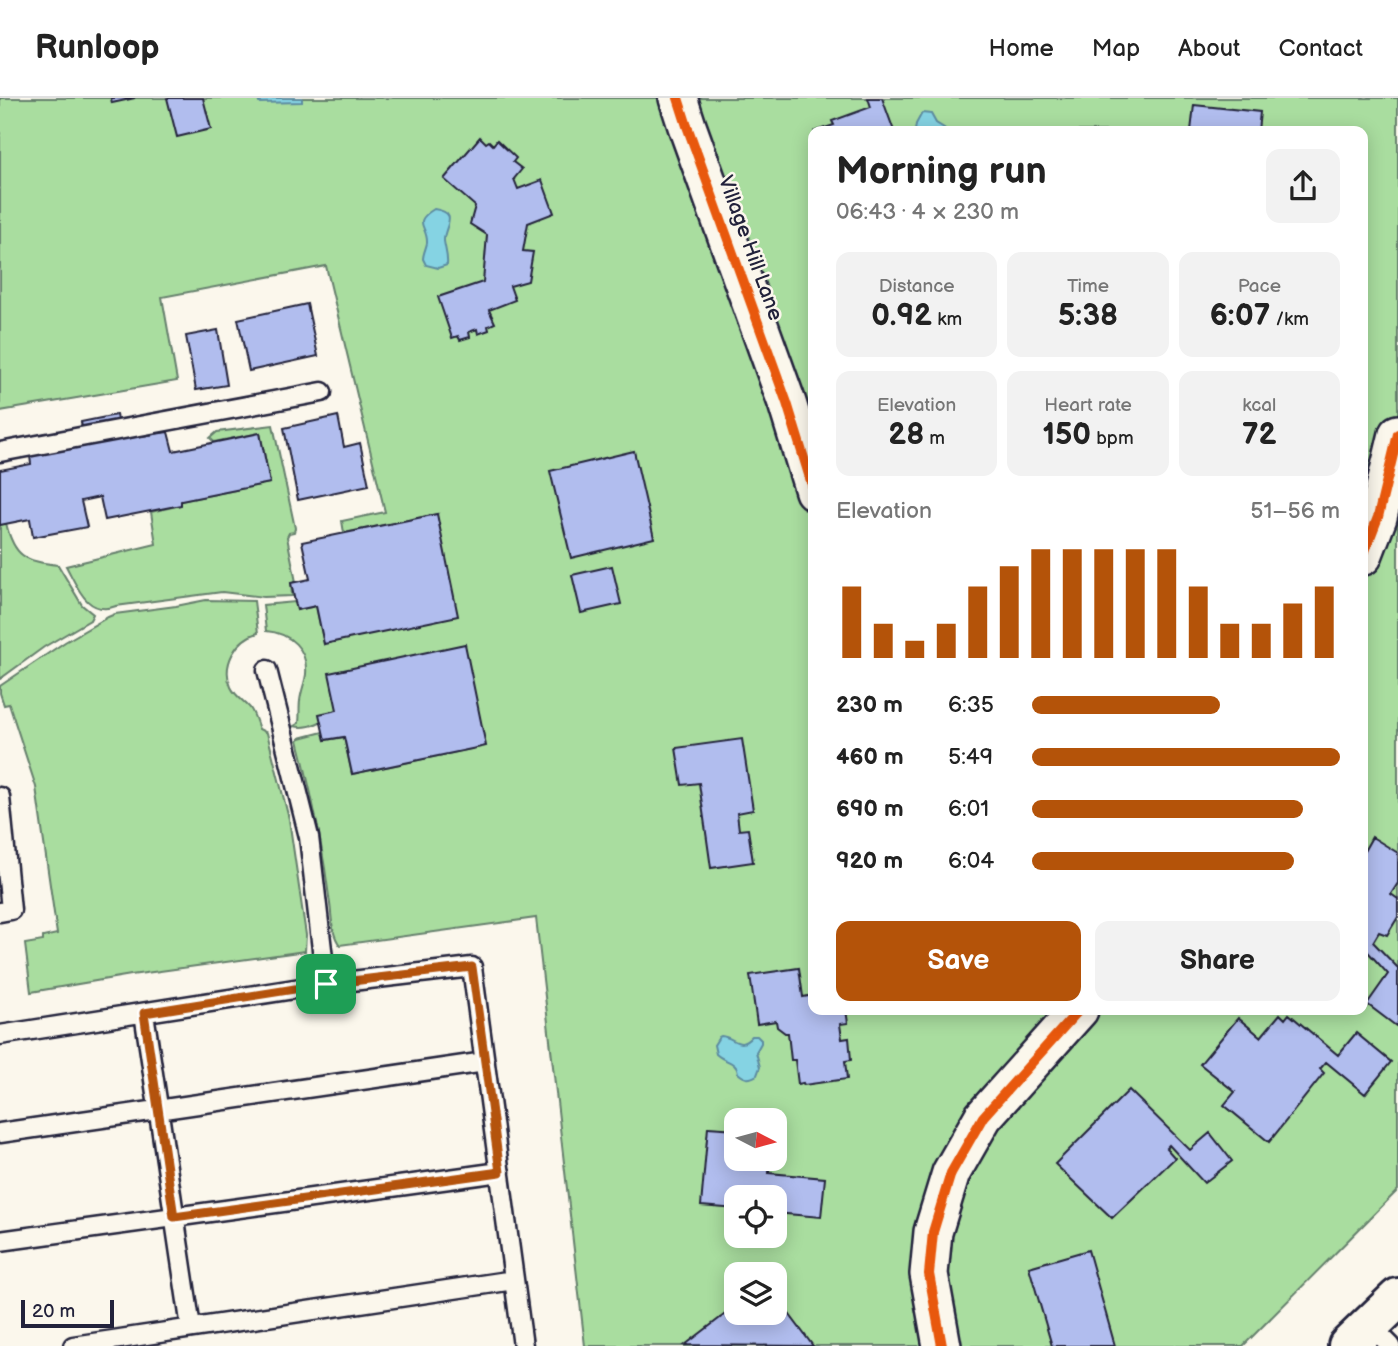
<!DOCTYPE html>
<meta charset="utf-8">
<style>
:root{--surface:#fff;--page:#f2f2f2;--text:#222;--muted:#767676;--line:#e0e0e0;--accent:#b45309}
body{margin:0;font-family:"Balsamiq Sans",sans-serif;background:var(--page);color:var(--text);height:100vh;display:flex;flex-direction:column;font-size:26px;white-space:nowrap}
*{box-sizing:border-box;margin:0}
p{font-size:23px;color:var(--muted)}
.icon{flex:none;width:38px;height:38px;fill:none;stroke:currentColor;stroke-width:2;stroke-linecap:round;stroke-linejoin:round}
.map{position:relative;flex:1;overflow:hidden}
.side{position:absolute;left:808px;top:28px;width:560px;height:889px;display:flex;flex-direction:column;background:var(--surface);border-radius:14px;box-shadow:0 4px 18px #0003}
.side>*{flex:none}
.needle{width:46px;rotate:96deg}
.buttons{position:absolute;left:724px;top:1010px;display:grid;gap:14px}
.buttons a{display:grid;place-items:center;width:63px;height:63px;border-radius:14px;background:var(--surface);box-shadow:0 4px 18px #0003;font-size:35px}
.scale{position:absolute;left:21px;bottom:18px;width:93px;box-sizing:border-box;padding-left:7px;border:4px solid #22223b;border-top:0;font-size:19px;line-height:24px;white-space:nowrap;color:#22223b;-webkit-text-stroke:5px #fbf7ec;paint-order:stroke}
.pin{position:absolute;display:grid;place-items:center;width:60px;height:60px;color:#fff;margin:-30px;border-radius:14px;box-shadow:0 4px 10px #0006}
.round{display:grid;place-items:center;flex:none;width:74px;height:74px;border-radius:14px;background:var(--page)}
.overview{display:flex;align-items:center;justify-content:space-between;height:119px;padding:0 28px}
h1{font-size:38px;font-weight:700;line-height:52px}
.stats{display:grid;grid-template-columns:repeat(3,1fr);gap:10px;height:119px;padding:7px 28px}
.stats div{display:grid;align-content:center;border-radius:14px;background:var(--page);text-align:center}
.stats b{font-size:30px;font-weight:700}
.stats small{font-size:19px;font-weight:400}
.stats p{font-size:19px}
.chart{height:196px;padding:14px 28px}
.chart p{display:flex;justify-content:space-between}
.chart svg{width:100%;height:126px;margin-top:7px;stroke:var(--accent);stroke-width:6}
.cta{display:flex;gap:14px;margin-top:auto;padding:14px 28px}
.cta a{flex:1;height:80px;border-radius:14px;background:var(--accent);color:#fff;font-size:28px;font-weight:700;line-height:80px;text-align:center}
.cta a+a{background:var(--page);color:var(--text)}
ul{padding:0 28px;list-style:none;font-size:23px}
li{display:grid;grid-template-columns:112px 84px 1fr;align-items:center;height:52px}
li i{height:18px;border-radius:9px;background:var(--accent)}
header{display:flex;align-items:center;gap:42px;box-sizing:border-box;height:98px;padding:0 35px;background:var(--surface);border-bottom:2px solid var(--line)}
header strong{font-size:33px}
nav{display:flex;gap:38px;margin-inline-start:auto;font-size:24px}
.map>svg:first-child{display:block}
.green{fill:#a9dd9f;stroke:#66806d;stroke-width:2;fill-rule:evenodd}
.water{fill:#85d3e3;stroke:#5d8ca0;stroke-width:2}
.building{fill:#b1bdee;stroke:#22223b;stroke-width:2}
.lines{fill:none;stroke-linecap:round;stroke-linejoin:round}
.service-casing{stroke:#22223b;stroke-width:23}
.minor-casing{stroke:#22223b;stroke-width:42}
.secondary-casing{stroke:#22223b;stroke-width:44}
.service{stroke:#fbf7ec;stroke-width:18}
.minor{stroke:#fbf7ec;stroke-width:37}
.secondary{stroke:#fbf7ec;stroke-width:38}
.cycleway-casing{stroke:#fbf7ec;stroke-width:15}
.cycleway{stroke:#e8590c;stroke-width:10}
.route-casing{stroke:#fff;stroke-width:14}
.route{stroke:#b45309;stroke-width:9}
.labels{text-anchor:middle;stroke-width:5;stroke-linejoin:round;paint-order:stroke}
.street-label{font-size:21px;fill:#22223b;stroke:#fbf7ec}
</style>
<header>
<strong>Runloop</strong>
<nav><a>Home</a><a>Map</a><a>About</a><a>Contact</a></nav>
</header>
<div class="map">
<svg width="1398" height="1248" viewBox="0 0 1398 1248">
<rect width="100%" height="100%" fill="#fbf7ec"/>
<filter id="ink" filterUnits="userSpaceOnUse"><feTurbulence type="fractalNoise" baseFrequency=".0143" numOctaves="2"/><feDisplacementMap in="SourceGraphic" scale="14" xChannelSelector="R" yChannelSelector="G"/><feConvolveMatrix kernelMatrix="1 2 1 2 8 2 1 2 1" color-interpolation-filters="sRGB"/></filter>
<g filter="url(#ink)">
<path class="green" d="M0,0H1398V1092L1243,1248H585L536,820L340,847C331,836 332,819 330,806C323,750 312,696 298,642L300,640L323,634L325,642L344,639L352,676L485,648L337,612C325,622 311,632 294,628L299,625C300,617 299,610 300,603C301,593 305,585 306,576C308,551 290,535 266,533L263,507L295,504L297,512L316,508L324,546L437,416L344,435L342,423L385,414L326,168L162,199L177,283L0,313ZM814,33H1363V912H814ZM737,1022H775V1060H737ZM737,1099H775V1138H737ZM737,1176H775V1214H737Z
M273,327L295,430L294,434L289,435L287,439L296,484L291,485L292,498L264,499L222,494L116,508C87,519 77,488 66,468L156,446L151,414L181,407V403L270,385L260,335L214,344L210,340L217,334Z
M6,425C14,459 25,463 58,467L82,507L93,516L90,522L44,549L0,581V427Z
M206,502L254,503L258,535C236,541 221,567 231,589C235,598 244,603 250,610C255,617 256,624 259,631L267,635L289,721L306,837L305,853L131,877L31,894L25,846L43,843V839L57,836L36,689L9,606L4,607L0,595V588L65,544L108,519L115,516L176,508Z"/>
<path class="water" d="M258,0H302V4L259,5Z
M922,15L931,16L936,25L944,30L947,33H915L916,26Z
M434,111C461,115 443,129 444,143C445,151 448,158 447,167L438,170L426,167L423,161C423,156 426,150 427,145C428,128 411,125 434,111Z
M721,938C735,939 739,953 752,938H757L761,942V945L756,954L760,969L757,977C749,982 745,981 738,975C737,963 724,964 716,956L714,947L719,939Z"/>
<path class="building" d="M111,0H135L112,5Z
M167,0H203L211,31L177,39Z
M868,0H882L894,33H816L834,27L832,23L871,9Z
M1194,7L1260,14L1258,33H1191Z
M480,39L486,45L489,43L493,47L497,42L516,60L513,64L522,71L514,81L518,91L542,82L554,115L528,125L523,153L533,154L528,183L510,188L515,202L489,212L495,225L488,228L489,232L478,236L477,231L469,234L470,239L460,242L458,238L452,240L438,199L483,184L487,137L470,126L475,108L444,81Z
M307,206L318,258L249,273L238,221Z
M218,232L227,287L196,292L186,238Z
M116,317L121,341L168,334L173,353L260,335L270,385L181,403V407L105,422L100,399L81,403L87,429L33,439L30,421L0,427V372L31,366L30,358L86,347L81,324Z
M338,318L344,349L360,345L369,387L298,402L284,330Z
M634,353L654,440L571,460L550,373Z
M437,416L458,518L324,546L316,508L297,512L295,504L291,485L310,481L302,444Z
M612,468L621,506L581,515L572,477Z
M465,546L486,648L352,676L344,639L325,642L319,616L337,612L329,575Z
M742,641L753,712L737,715L739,732L748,731L753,764L711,770L699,685L682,687L676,650Z
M1372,739L1398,755V785L1391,796L1398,801V819L1387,837L1379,834L1373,844L1398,870V924L1396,928L1367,906L1388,876L1368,854L1363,862V755Z
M799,870L803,899L814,897V912H846L848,925L840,926L842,941L849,940L851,962L845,963L847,981L804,987L803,985L798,986L795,962H791L788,935H785L777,929L776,923L757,926L750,877Z
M1280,916L1285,921L1289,916L1338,957L1356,935L1391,964L1365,996L1326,964L1320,971L1324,975L1269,1044L1224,1007L1235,994L1200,966L1238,920L1261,939Z
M1129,992L1190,1052L1210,1035L1232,1063L1204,1085L1169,1047L1166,1050L1175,1060L1112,1120L1055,1066Z
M708,1029L737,1031V1060H770L769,1075L825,1080L821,1119L775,1115V1099H737V1111L701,1108Z
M1088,1152L1115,1248H1052L1029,1169Z
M775,1197L813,1248L685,1247L737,1207V1214H775Z"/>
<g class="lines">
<defs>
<path id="service" d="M0,354L322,294
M267,572L309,739L326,886L472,869L523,1248
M0,699L11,812L0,814
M144,915L191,1230
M0,937L326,886
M0,1035L485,964
M0,1143L500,1074
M1370,1227L1391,1248
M73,1248L514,1182"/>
<path id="minor" d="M678,0L687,28L787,305L814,393
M1363,458L1378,419L1398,336
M942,1248L929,1176L933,1134L951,1075L983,1019L1079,912"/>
<path id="secondary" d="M1348,1248L1398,1200"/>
</defs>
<use href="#service" class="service-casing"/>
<use href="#minor" class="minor-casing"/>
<use href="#secondary" class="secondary-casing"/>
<use href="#service" class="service"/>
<use href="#minor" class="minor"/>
<use href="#secondary" class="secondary"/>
<defs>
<path id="cycleway" d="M678,0L687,28L787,305L814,393
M1363,458L1378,419L1398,336
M942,1248L929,1176L933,1134L951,1075L983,1019L1079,912"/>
</defs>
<use href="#cycleway" class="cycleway-casing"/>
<use href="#cycleway" class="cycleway"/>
</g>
</g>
<g class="lines" filter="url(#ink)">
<defs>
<path id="route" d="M472,869L500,1074L174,1119L144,915L326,886Z"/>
</defs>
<use href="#route" class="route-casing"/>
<use href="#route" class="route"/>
</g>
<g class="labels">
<g class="street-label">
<text transform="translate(751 150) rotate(70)" y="7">Village Hill Lane</text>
</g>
</g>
</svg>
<div class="buttons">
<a><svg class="needle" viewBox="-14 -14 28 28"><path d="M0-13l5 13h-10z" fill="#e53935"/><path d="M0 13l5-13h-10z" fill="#767676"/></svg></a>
<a><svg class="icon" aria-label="locate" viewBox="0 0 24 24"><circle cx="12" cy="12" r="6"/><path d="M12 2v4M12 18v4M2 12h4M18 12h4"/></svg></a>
<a><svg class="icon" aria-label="layers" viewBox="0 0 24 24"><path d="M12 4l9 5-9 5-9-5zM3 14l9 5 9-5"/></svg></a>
</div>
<div class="scale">20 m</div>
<div class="pin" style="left:326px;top:886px;background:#1e9e55"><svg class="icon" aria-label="arrive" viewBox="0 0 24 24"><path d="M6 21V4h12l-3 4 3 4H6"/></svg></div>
<section class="side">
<div class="overview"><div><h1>Morning run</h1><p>06:43 · 4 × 230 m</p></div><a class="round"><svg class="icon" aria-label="share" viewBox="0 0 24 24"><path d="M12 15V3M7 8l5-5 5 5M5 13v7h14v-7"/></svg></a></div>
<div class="stats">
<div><p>Distance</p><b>0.92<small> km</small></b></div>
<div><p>Time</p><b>5:38</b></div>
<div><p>Pace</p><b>6:07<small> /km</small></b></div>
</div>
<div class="stats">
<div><p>Elevation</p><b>28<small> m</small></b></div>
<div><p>Heart rate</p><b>150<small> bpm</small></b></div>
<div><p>kcal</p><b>72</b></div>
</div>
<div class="chart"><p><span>Elevation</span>51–56 m</p>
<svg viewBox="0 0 160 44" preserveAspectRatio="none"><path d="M5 44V19M15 44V32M25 44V38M35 44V32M45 44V19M55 44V12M65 44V6M75 44V6M85 44V6M95 44V6M105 44V6M115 44V19M125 44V32M135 44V32M145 44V25M155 44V19"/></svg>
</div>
<ul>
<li><b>230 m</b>6:35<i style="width:61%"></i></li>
<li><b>460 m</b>5:49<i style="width:100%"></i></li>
<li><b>690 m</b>6:01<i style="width:88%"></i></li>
<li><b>920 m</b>6:04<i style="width:85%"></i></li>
</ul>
<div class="cta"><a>Save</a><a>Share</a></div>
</section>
</div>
